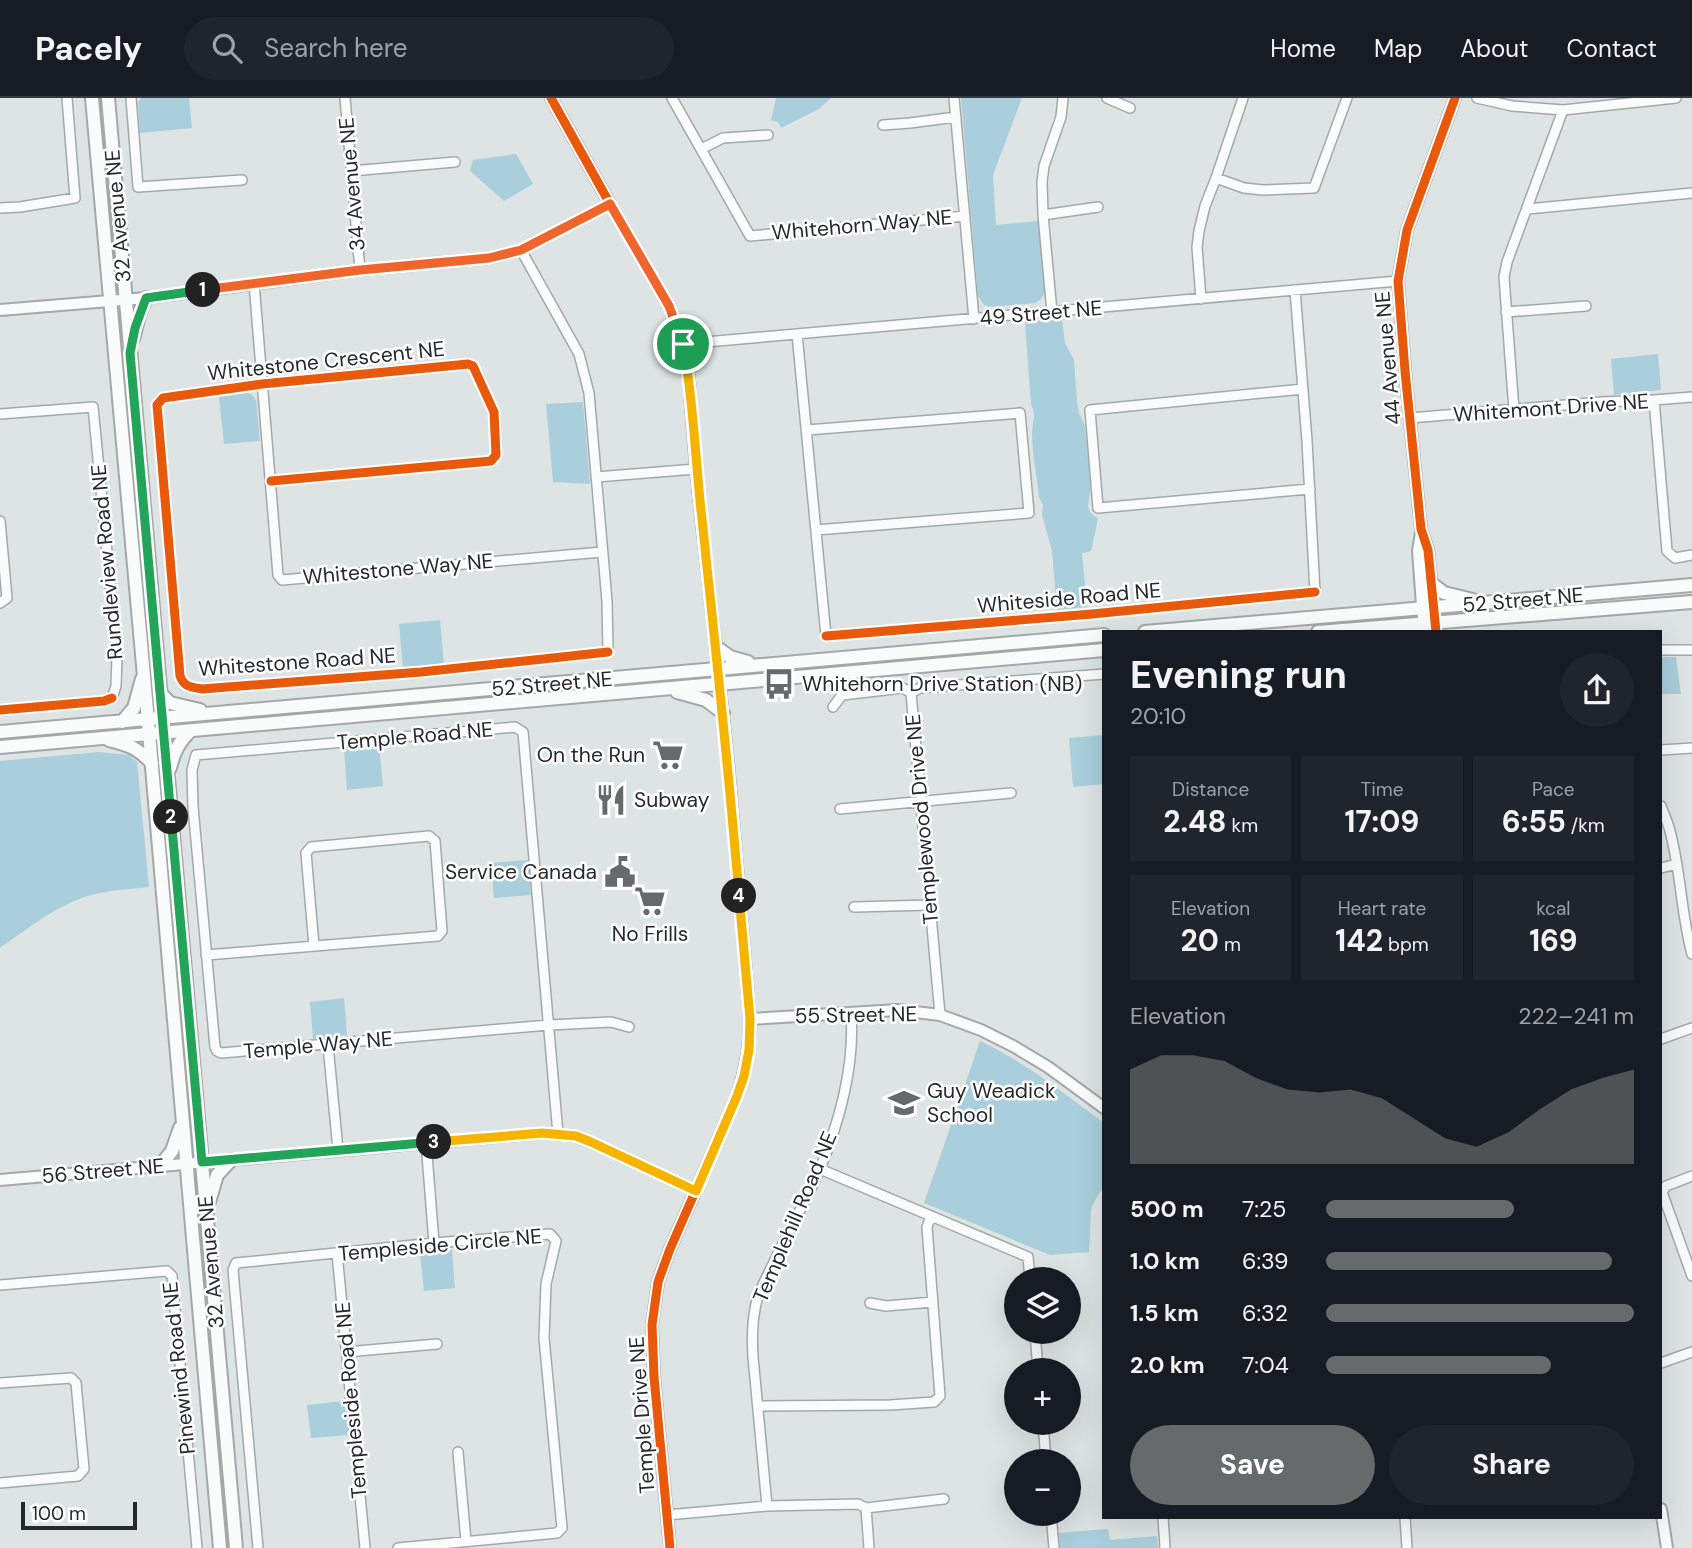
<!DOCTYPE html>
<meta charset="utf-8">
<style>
:root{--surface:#171b24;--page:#20242c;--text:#f1f3f6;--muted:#9ea1a6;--line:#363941;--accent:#666a6b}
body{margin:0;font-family:"DM Sans",sans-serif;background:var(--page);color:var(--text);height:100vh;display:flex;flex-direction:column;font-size:26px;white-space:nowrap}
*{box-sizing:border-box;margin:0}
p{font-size:23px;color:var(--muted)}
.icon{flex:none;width:38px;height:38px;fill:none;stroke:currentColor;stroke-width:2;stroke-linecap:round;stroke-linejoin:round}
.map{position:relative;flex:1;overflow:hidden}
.sheet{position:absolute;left:1102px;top:532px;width:560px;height:889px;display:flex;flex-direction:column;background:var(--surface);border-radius:0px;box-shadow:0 7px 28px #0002}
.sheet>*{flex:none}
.tools{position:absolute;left:1004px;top:1169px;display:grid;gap:14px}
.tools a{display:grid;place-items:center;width:77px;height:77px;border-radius:50%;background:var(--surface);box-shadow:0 7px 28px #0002;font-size:35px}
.scale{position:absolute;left:21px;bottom:18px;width:116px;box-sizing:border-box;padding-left:7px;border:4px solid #26292a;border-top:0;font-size:19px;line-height:24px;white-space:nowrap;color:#26292a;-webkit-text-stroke:5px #fff;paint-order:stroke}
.pin{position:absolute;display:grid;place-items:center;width:60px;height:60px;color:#fff;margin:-30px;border:4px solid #fff;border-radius:50%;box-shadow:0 2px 7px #0007}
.km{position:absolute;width:35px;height:35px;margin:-18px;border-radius:50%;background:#222;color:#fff;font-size:19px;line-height:35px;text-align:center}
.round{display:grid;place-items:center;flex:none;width:74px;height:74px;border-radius:37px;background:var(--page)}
.overview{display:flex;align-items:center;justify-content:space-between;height:119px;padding:0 28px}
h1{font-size:38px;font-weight:700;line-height:52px}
.metrics{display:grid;grid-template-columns:repeat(3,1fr);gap:10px;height:119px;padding:7px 28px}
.metrics div{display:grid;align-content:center;border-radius:0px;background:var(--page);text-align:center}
.metrics b{font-size:30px;font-weight:700}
.metrics small{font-size:19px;font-weight:400}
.metrics p{font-size:19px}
.chart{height:196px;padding:14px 28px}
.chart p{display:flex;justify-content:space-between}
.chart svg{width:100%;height:126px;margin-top:7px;fill:var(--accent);opacity:.7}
.cta{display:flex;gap:14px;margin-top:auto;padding:14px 28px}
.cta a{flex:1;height:80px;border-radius:42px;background:var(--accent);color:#fff;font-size:28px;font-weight:700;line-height:80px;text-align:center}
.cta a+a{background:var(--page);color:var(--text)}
ul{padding:0 28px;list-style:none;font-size:23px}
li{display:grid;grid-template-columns:112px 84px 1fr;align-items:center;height:52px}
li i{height:18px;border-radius:9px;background:var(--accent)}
header{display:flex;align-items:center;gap:42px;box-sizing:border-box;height:98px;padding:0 35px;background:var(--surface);border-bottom:2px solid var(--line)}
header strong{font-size:33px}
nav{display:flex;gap:38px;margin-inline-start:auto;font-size:24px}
.search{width:490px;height:63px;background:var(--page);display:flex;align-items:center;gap:18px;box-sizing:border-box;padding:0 24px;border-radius:38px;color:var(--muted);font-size:26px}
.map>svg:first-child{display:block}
.green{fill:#a8cfdb}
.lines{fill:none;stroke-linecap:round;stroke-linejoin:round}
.minor-casing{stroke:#a5a8a9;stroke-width:12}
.tertiary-casing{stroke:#a5a8a9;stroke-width:14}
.secondary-casing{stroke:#a5a8a9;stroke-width:16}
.minor{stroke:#fafbfb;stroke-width:9}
.tertiary{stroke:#fafbfb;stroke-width:10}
.secondary{stroke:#fafbfb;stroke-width:12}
.cycleway-casing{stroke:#fff;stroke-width:13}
.cycleway{stroke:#e8590c;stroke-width:9}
.split-1-casing{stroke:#fff;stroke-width:14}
.split-2-casing{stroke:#fff;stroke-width:14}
.split-3-casing{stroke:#fff;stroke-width:14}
.split-4-casing{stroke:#fff;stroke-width:14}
.split-5-casing{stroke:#fff;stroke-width:14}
.split-1{stroke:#f0652b;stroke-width:9}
.split-2{stroke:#22a559;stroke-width:9}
.split-3{stroke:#22a559;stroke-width:9}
.split-4{stroke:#f5b400;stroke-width:9}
.split-5{stroke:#f5b400;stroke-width:9}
.labels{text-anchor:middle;stroke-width:5;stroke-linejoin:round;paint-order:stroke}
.street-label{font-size:21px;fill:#26292a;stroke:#fff}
.poi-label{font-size:21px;fill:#26292a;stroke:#fff;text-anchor:start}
</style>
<header>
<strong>Pacely</strong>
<div class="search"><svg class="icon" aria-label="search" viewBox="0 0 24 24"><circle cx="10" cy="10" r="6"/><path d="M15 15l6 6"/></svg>Search here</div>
<nav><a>Home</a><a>Map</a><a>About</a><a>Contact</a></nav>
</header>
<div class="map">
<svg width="1692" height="1450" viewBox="0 0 1692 1450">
<rect width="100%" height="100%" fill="#dee3e4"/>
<path class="green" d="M141,0H189L192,30L140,35L138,5Z
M776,0H831L819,11L781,30L778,24L771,22Z
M961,0H1022L993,77L996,127L1038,123L1045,195L1040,202L1035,205L990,209L984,207L978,198Z
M516,56L533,86L504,103L470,73L473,62Z
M1062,221L1065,245L1074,262L1077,303L1079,315L1085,328L1091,388L1088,408L1090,414L1098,421L1091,453L1082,455L1087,509L1057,512L1052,453L1042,417L1043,407L1039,399C1037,378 1032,356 1032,335C1032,324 1037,318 1031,307L1025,224Z
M1658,256L1661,292L1614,297L1611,261Z
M248,295L252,297L256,302L260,343L224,346L219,299Z
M583,304L590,386L553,384L546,306Z
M440,522L444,567L403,571L399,526Z
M1661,559H1676L1681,596H1661Z
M1104,637V686L1073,689L1069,640Z
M379,647L383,688L347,692L344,649Z
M99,654L129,657L137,664L149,789C131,791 112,792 95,796C59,805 30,829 0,850V663Z
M528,762L531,797L494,800L491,765Z
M344,900L347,937L313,941L310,904Z
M980,943C1025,964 1064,995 1104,1025V1088L1094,1104L1091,1112L1089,1154L1050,1157L924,1105Z
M452,1152L455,1190L424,1193L420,1155Z
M344,1303L348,1337L311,1340L307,1307Z
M1108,1431L1110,1442L1157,1438L1158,1450H1060L1059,1435Z"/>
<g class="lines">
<defs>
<path id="minor" d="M131,0L138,89L242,82
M345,0L360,172
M672,0L750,138L965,118
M954,0L974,221
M1107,0L1130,10
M1477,0L1512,8L1563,12L1507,164L1504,179L1514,312
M1563,12L1676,0
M883,27L910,25L956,19
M701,51L723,40L768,37
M351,73L455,64
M1216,80L1244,90L1263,92L1314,90L1347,0
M0,110L20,109L75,100L67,0
M1528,111L1692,95
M1043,117L1098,109
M254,185L278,477L282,482L602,454
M1201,201L1197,149L1199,133L1205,108L1216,80L1243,0
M1052,214L1043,117L1042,84L1044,68L1061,19L1063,0
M1506,214L1586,208
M797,236L826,538L1092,516L1315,494L1307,343L1295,192
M683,246L1398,183
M1303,291L1090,312L1098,410L1310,391
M1654,302L1667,453L1675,460L1692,457
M0,316L93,309L117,558L116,588L112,600L104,603L0,612
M1410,320L1601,304L1654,302L1692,299
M807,332L1020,315L1029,415L816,432
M596,379L696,371
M271,383L491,363L496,357L494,314L473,268L468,266L262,286L163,300L157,307L180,578C184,589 191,589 202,591L421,574L608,554L607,503L589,295L579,256L521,152
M0,423L7,500L0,505
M1661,552H1692
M911,595L940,917
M911,595L920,590L1104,576
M833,609L842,597L903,590L911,595
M1661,652L1692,650
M1661,708C1664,716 1668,725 1670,733C1681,774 1681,816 1692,856
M840,711L1011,695
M1661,770L1677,766
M854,809L930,807
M206,857L438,838L442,833L435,743L429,738L311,749L306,755L314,848
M1661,941L1692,930
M328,947L338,1052
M558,1036C546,902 535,768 523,634L515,629L196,657L192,672L193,709L215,949L217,953L221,955L549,927L611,924L629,929
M426,1044L434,1145
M820,1071L1028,1159L1030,1181
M1692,1078L1666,1088L1662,1094L1692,1178
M337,1155L365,1450
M0,1187L167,1173L172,1178L197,1450
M870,1205L886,1208L933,1204
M1035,1234L1038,1272
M346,1254L437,1246
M1661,1265L1692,1254
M0,1285L71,1280L76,1285L84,1371L78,1378L0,1385
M758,1308L890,1307L934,1304L940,1298L927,1129L931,1118
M1043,1325L1046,1363
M458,1354L466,1443
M767,1408L753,1259C752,1243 752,1227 755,1211C757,1196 766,1181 773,1166C788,1134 806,1103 820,1071C840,1022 855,968 851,915
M866,1410L944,1401
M1051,1416L1054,1450
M667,1417L767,1408L858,1406L866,1410L869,1450
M1163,1419L1165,1450
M1405,1419L1407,1450
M258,1450L233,1172L236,1165L434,1145L550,1136L556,1143L546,1186L544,1240L562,1430L557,1435L398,1450"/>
<path id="tertiary" d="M551,0L610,106L669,208L683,246L688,270L696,371L728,664L750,921C750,948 746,972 737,998L670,1151L658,1184L652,1227L654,1279L670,1450
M0,212L146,200L360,172L489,160L521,152L610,106
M1421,434L1418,453L1424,534
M1436,534L1428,452L1421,431L1405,273L1398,183L1407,132L1455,0
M750,921L898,912L940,917L981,932L1013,948L1048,969L1104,1010
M0,1082L542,1035L576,1038L591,1044L696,1093
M1661,1411L1667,1450"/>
<path id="secondary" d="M92,0L147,612L220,1450
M108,0L236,1450
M133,241L140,214L146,200
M1432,486L1444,495L1473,502
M1145,534L1692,487
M1318,534L1692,504
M716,549L730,559L748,564
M677,594L706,602L723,615
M161,596L170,605L200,612
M122,624L134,610L142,581
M0,634L1104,537
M109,642C131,648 136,649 152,665
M0,649L1104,552
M170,670C174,653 179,644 191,632
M160,1068L172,1053L180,1030
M209,1104L217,1077L231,1062"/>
</defs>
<use href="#minor" class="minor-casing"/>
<use href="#tertiary" class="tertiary-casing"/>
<use href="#secondary" class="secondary-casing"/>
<use href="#minor" class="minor"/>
<use href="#tertiary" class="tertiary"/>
<use href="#secondary" class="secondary"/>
<defs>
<path id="cycleway" d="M551,0L610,106L669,208L683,246L688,270L696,371L728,664L750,921C750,948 746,972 737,998L670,1151L658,1184L652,1227L654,1279L670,1450
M271,383L491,363L496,357L494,314L473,268L468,266L262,286L163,300L157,307L180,578C184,589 191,589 202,591L421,574L608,554
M1436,534L1428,452L1421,431L1405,273L1398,183L1407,132L1455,0
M826,538L1092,516L1315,494
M0,612L104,603L112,600"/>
</defs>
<use href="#cycleway" class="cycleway-casing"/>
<use href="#cycleway" class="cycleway"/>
</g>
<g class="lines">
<defs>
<path id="split-1" d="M203,192L360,172L489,160L521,152L610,106L669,208L683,246"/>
<path id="split-2" d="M171,719L130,255L135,230L146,200L203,192"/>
<path id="split-3" d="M171,719L202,1064L434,1044"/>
<path id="split-4" d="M434,1044L542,1035L576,1038L591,1044L696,1093L737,998L744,978L749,952L750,921L739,798"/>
<path id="split-5" d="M683,246C694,304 695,363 702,421C715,547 729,672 739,798"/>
</defs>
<use href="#split-1" class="split-1-casing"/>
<use href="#split-2" class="split-2-casing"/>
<use href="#split-3" class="split-3-casing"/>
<use href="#split-4" class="split-4-casing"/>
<use href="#split-5" class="split-5-casing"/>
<use href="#split-1" class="split-1"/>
<use href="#split-2" class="split-2"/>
<use href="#split-3" class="split-3"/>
<use href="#split-4" class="split-4"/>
<use href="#split-5" class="split-5"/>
</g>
<defs>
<symbol id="bus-bare" viewBox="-9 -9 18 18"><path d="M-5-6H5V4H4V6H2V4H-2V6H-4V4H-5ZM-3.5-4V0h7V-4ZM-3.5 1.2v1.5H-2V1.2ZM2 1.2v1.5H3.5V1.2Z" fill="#666a6b" stroke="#fff" stroke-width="2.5" paint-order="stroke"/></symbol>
<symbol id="supermarket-bare" viewBox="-9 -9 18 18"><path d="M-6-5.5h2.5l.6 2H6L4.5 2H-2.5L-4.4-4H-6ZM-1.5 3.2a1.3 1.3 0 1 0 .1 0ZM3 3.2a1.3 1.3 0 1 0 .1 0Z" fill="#666a6b" stroke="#fff" stroke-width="2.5" paint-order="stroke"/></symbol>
<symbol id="restaurant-bare" viewBox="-9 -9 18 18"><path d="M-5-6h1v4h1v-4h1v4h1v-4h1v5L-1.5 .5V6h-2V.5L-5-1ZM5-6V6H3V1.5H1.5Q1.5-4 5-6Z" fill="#666a6b" stroke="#fff" stroke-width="2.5" paint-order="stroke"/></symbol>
<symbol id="civic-bare" viewBox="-9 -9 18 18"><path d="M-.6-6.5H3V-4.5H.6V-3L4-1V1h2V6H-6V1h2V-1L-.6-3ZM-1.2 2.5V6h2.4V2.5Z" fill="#666a6b" stroke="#fff" stroke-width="2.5" paint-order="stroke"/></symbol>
<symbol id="school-bare" viewBox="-9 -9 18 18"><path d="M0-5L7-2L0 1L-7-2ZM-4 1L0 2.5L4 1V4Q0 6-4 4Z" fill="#666a6b" stroke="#fff" stroke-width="2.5" paint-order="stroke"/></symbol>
</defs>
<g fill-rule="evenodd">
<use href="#bus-bare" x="757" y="564" width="44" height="44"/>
<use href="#supermarket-bare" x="646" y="635" width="44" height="44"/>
<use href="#restaurant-bare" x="589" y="680" width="44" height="44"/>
<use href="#civic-bare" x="598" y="752" width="44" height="44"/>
<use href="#supermarket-bare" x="628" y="781" width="44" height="44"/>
<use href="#school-bare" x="882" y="983" width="44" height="44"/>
</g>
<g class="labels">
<g class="street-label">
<text transform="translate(352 86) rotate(-95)" y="7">34 Avenue NE</text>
<text transform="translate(118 118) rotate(-95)" y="7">32 Avenue NE</text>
<text transform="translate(862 127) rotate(-5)" y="7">Whitehorn Way NE</text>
<text transform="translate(1041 215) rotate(-5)" y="7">49 Street NE</text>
<text transform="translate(1388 260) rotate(-95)" y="7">44 Avenue NE</text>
<text transform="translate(326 263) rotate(-6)" y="7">Whitestone Crescent NE</text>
<text transform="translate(1551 310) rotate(-4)" y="7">Whitemont Drive NE</text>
<text transform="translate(107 464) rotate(-95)" y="7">Rundleview Road NE</text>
<text transform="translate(398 471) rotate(-5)" y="7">Whitestone Way NE</text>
<text transform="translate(1069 500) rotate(-5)" y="7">Whiteside Road NE</text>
<text transform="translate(1523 502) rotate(-5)" y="7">52 Street NE</text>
<text transform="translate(297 564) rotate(-4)" y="7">Whitestone Road NE</text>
<text transform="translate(552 586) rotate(-5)" y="7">52 Street NE</text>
<text transform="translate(415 638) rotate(-5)" y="7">Temple Road NE</text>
<text transform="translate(922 721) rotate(-95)" y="7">Templewood Drive NE</text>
<text transform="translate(856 917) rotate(-1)" y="7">55 Street NE</text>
<text transform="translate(318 947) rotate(-5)" y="7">Temple Way NE</text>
<text transform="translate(103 1073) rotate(-5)" y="7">56 Street NE</text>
<text transform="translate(795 1119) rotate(-67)" y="7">Templehill Road NE</text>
<text transform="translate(440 1147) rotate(-5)" y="7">Templeside Circle NE</text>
<text transform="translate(211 1164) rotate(-95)" y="7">32 Avenue NE</text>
<text transform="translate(179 1270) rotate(-96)" y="7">Pinewind Road NE</text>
<text transform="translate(351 1302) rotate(-95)" y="7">Templeside Road NE</text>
<text transform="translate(642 1317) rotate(-94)" y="7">Temple Drive NE</text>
</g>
<g class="poi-label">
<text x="802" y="593">Whitehorn Drive Station (NB)</text>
<text x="645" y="664" text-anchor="end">On the Run</text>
<text x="634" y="709">Subway</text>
<text x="597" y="781" text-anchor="end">Service Canada</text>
<text x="650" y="843" text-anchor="middle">No Frills</text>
<text x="927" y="1000">Guy Weadick<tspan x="927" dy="24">School</tspan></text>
</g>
</g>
</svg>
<div class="tools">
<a><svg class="icon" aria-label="layers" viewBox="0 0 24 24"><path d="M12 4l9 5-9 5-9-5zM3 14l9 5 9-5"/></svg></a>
<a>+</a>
<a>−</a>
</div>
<div class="scale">100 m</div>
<div class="pin" style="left:683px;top:246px;background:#1e9e55"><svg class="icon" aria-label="arrive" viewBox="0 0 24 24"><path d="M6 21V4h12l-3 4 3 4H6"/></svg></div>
<b class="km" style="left:203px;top:192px">1</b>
<b class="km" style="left:171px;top:719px">2</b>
<b class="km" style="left:434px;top:1044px">3</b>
<b class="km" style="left:739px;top:798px">4</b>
<section class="sheet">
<div class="overview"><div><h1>Evening run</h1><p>20:10</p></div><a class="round"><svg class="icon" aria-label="share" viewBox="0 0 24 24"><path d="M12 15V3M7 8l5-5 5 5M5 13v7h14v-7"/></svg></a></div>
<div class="metrics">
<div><p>Distance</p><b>2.48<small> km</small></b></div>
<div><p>Time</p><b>17:09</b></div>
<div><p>Pace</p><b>6:55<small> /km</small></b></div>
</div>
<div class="metrics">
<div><p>Elevation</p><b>20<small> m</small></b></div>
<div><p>Heart rate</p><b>142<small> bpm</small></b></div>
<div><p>kcal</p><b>169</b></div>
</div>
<div class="chart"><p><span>Elevation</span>222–241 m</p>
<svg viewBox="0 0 160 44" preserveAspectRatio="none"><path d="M0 44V11L10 6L20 6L30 8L40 14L50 18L60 19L70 18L80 21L90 28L100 35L110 38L120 33L130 25L140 18L150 14L160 11V44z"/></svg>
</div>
<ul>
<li><b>500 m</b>7:25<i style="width:61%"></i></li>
<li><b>1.0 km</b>6:39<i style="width:93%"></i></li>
<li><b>1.5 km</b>6:32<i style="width:100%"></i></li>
<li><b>2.0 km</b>7:04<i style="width:73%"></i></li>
</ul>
<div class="cta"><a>Save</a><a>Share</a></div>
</section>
</div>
